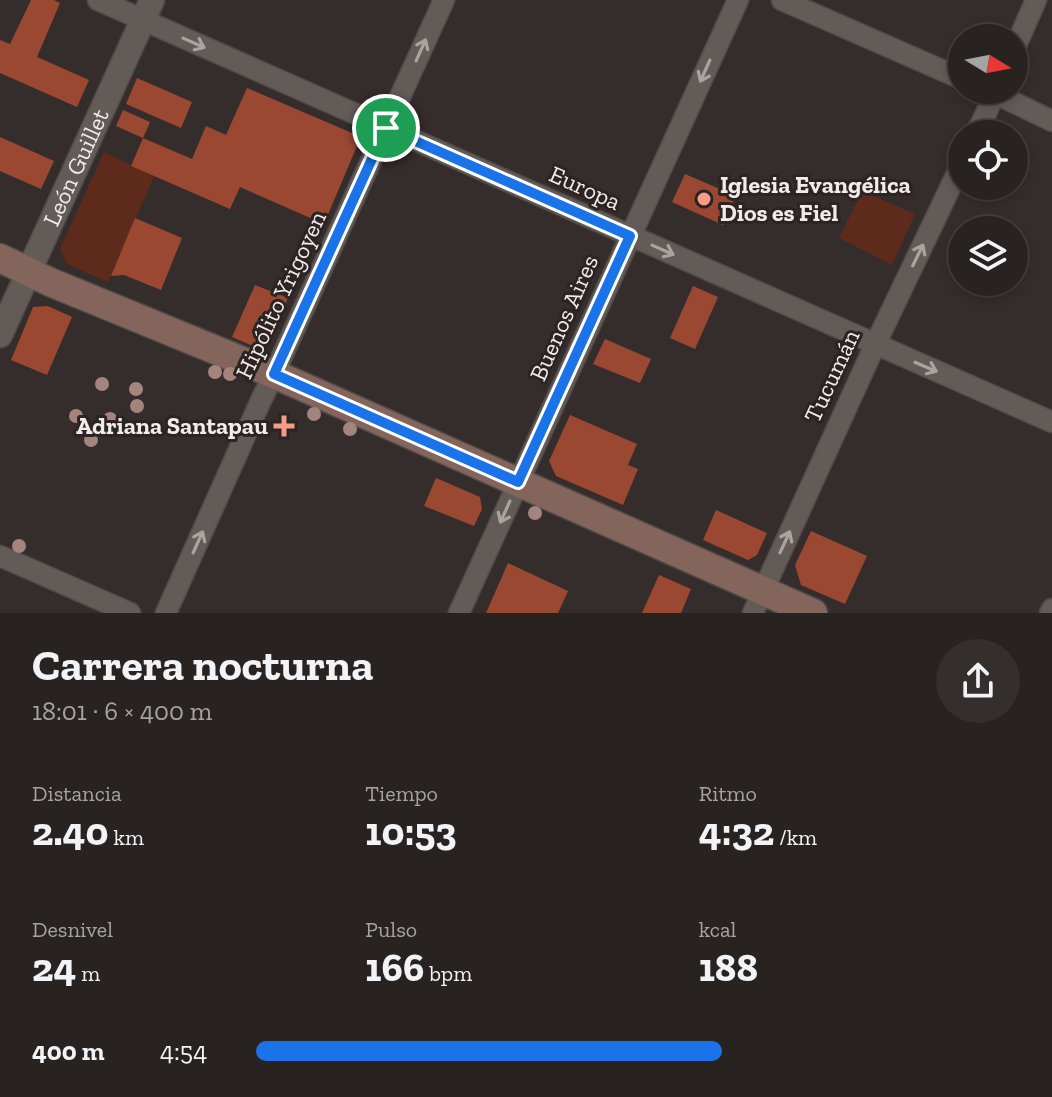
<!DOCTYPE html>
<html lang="es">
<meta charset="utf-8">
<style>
:root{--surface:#282220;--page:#342f2d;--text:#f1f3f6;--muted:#a5a4a5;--line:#443f3e;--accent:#1a73e8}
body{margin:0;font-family:"Zilla Slab",serif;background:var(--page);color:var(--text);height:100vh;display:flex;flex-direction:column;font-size:30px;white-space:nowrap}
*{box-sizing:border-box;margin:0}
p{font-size:26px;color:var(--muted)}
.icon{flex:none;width:44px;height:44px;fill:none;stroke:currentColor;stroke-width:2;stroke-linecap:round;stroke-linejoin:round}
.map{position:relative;height:613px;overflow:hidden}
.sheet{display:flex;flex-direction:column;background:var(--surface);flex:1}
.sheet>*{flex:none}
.needle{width:52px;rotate:100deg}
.controls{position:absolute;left:948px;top:24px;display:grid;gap:16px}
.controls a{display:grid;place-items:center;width:80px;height:80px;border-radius:50%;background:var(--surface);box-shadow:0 4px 12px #0003,0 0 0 2px var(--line);font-size:40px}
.pin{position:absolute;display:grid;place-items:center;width:68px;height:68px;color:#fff;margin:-34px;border:4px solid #fff;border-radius:50%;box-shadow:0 2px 8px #0007}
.round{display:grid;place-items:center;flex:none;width:84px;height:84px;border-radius:42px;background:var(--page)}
.head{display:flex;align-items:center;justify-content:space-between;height:136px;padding:0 32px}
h1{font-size:44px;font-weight:800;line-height:60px}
.figures{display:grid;grid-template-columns:repeat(3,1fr);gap:12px;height:136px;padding:8px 32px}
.figures div{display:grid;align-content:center}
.figures b{font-size:40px;font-weight:800}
.figures small{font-size:22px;font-weight:400}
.figures p{font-size:22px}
ul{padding:0 32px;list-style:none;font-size:26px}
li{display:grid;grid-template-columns:128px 96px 1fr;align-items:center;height:60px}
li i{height:20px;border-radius:10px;background:var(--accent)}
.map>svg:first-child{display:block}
.green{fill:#5d2a1c}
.building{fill:#9b4832}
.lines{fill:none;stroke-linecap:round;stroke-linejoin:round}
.minor-casing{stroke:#504947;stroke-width:23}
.tertiary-casing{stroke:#504947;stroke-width:27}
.secondary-casing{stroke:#504947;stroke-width:31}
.minor{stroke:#635b58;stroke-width:20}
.tertiary{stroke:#635b58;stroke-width:24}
.secondary{stroke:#83655c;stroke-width:28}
.tree{fill:#a4857d}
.oneway{stroke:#aaa4a1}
.route-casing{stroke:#fff;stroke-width:16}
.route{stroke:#1a73e8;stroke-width:10}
.poi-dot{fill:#f49e87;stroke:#2b2422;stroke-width:3}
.labels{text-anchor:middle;stroke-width:6;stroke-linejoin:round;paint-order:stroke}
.street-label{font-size:24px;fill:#f1ecea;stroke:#2b2422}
.poi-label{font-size:24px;font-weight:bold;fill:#f1ecea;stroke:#2b2422;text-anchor:start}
</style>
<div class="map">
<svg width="1052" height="613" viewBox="0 0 1052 613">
<rect width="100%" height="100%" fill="#352d2b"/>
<path class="green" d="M104,152L154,176L108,282L67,264L60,249Z
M862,191L915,214L892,265L839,238Z"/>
<path class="building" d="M31,0H54L60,3L37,57L89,80L77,107L0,73V40L10,44Z
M137,78L192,102L181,128L126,104Z
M247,88L352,133L357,146L324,224L240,187L230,209L131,166L143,138L192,159L206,126L226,135Z
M123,110L150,122L143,138L116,126Z
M0,137L54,161L41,189L0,171Z
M685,174L736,196L723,225L672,202Z
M135,218L182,238L161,290L124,275L111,276Z
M255,285L288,298L268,342L255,347L232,337Z
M693,286L718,297L695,349L670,338Z
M48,306L72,317L47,375L11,360L33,307Z
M605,339L651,359L640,383L593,364Z
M570,415L637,444L628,465L638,469L623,505L556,476L549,461Z
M436,478L480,497L482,509L474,526L424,506Z
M716,510L767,533L757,555L748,560L703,540Z
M811,531L867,556L845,604L801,585L795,565Z
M508,563L568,591L558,613H486Z
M659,575L691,589L681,613H642Z"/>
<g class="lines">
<defs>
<path id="minor" d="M98,0L1052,422
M782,0L962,79
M1014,50L1036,0
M988,90L1052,121
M976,134L997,90
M0,556L130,613
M166,613L262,398L274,374L444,0
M459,613L738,0
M753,613L875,345L962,163
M1050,613L1052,609"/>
<g id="tertiary">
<path id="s1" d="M0,335L152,0"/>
</g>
<path id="secondary" d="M0,258L50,282L274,374L813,613"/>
</defs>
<use href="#minor" class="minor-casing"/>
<use href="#tertiary" class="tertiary-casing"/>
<use href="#secondary" class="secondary-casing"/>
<use href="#minor" class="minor"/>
<use href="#tertiary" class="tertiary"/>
<use href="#secondary" class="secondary"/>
</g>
<g class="tree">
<circle cx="215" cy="372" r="7"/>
<circle cx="230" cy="374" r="7"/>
<circle cx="102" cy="384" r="7"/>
<circle cx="136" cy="389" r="7"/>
<circle cx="137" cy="406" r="7"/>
<circle cx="314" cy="414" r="7"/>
<circle cx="76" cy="416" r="7"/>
<circle cx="110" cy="419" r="7"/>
<circle cx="350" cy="429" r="7"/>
<circle cx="91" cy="440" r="7"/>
<circle cx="535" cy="513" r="7"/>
<circle cx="19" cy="546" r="7"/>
</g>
<defs><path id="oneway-shaft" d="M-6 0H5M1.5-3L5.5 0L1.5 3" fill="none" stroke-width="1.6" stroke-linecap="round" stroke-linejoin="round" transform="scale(2)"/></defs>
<g class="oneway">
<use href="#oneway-shaft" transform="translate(194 43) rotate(24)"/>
<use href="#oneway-shaft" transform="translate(421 50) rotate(-66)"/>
<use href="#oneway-shaft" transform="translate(705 71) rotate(114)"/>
<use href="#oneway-shaft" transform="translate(663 250) rotate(24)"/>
<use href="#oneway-shaft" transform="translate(918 255) rotate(-64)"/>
<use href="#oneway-shaft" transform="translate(926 367) rotate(23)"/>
<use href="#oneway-shaft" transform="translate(505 512) rotate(114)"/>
<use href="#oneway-shaft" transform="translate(198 542) rotate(-66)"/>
<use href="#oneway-shaft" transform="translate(785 542) rotate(-65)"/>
</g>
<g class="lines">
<defs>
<path id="route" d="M386,128L630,236L518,482L274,374Z"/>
</defs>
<use href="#route" class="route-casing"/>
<use href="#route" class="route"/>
</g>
<g class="poi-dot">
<circle cx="704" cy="199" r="8"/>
<path d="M280 414h8v8h8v8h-8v8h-8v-8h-8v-8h8z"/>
</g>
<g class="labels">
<g class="street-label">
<text dy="8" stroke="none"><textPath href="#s1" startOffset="184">León Guillet</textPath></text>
<text transform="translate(585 188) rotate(24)" y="8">Europa</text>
<text transform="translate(281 295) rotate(-65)" y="8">Hipólito Yrigoyen</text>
<text transform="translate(564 318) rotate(-66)" y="8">Buenos Aires</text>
<text transform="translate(832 376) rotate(-65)" y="8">Tucumán</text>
</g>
<g class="poi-label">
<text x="720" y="193">Iglesia Evangélica<tspan x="720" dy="28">Dios es Fiel</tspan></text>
<text x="268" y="434" text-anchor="end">Adriana Santapau</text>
</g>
</g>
</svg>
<div class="controls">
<a><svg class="needle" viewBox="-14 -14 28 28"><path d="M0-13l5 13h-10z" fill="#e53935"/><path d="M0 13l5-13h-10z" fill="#a5a4a5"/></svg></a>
<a><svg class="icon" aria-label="locate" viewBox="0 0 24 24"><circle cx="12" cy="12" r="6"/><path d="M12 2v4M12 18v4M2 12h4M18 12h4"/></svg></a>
<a><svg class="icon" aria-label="layers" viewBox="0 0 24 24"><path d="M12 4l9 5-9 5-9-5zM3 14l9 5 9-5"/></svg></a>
</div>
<div class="pin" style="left:386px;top:128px;background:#1e9e55"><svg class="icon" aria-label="arrive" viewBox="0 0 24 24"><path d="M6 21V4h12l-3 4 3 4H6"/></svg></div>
</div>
<section class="sheet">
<div class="head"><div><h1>Carrera nocturna</h1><p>18:01 · 6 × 400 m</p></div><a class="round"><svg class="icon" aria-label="share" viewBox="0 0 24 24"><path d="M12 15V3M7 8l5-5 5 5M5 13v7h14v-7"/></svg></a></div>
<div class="figures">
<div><p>Distancia</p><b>2.40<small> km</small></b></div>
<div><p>Tiempo</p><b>10:53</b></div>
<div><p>Ritmo</p><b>4:32<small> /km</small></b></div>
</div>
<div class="figures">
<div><p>Desnivel</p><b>24<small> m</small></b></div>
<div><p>Pulso</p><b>166<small> bpm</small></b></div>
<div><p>kcal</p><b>188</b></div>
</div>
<ul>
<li><b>400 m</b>4:54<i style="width:61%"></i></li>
</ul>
</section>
